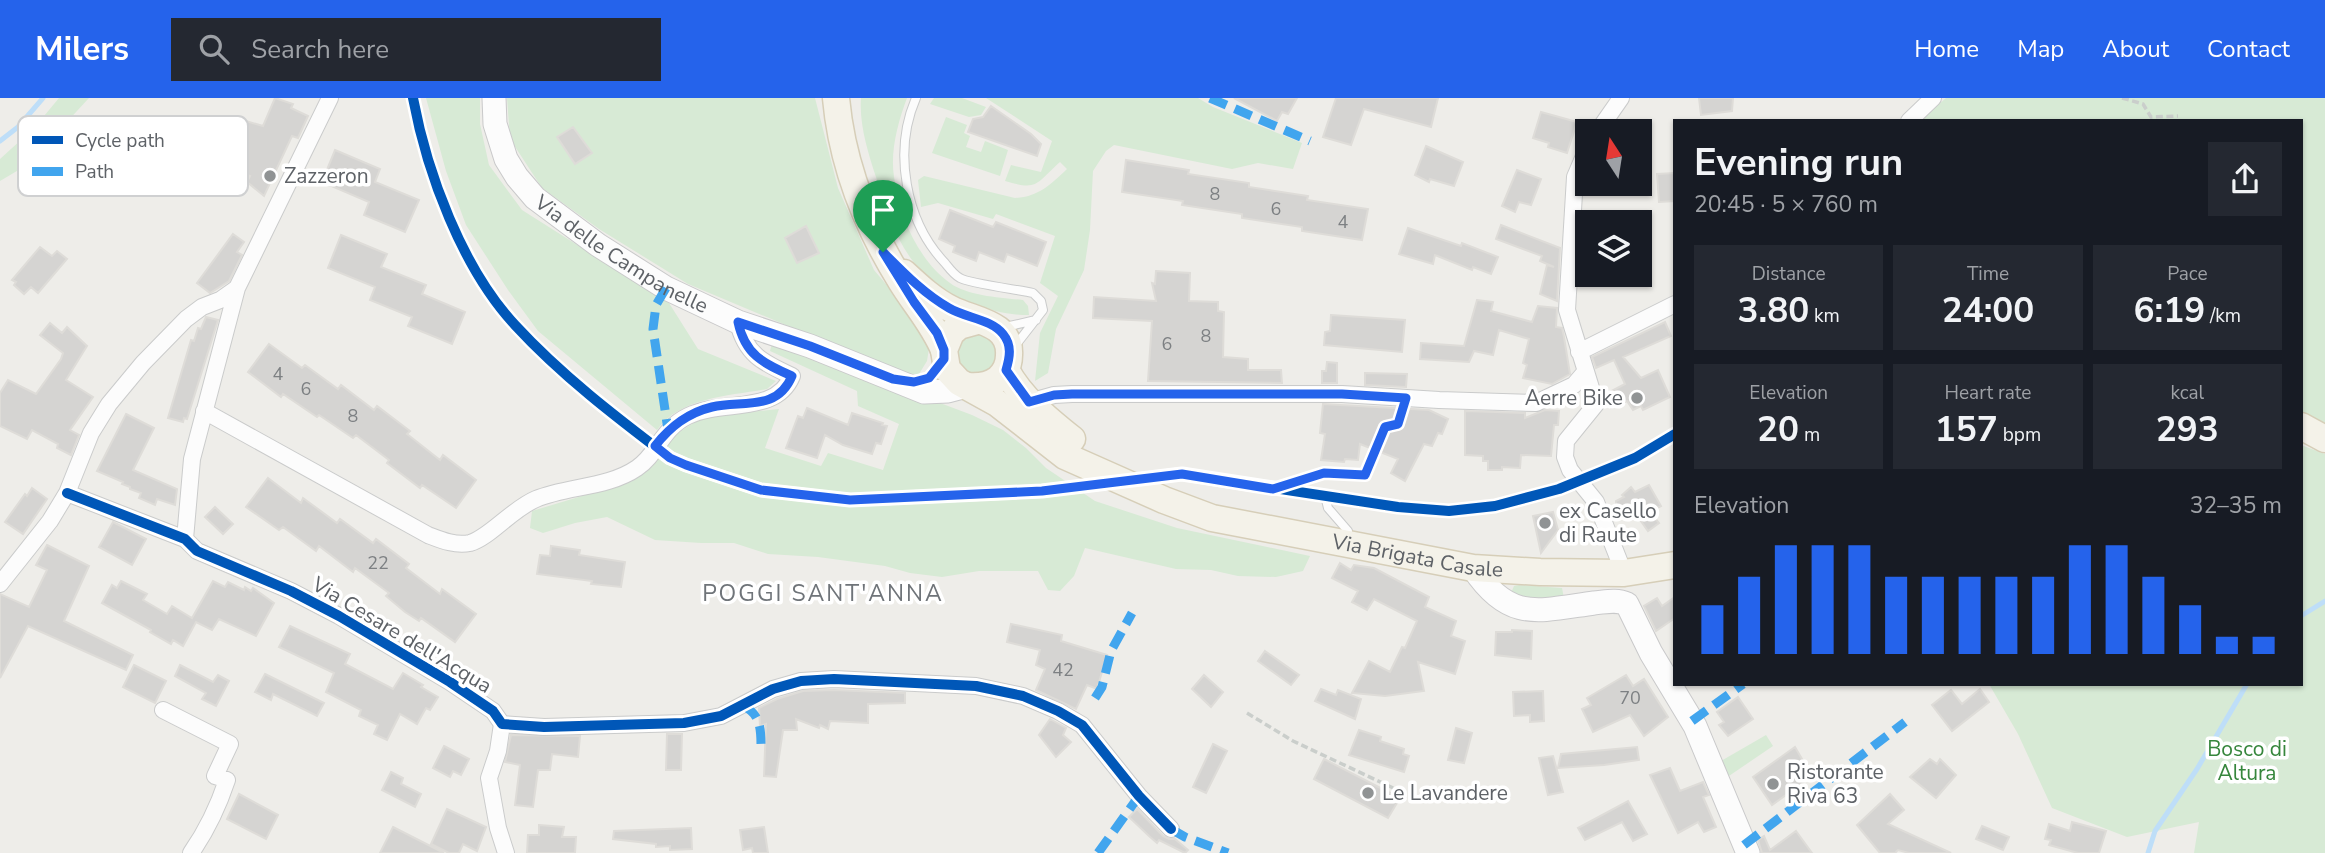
<!DOCTYPE html>
<meta charset="utf-8">
<style>
:root{--surface:#171b24;--page:#242831;--text:#f1f3f6;--muted:#9ea1a6;--accent:#2563eb}
body{margin:0;font-family:"Nunito Sans",sans-serif;background:var(--page);color:var(--text);height:100vh;display:flex;flex-direction:column;font-size:26px;white-space:nowrap}
*{box-sizing:border-box;margin:0}
p{font-size:23px;color:var(--muted)}
.icon{flex:none;width:38px;height:38px;fill:none;stroke:currentColor;stroke-width:2;stroke-linecap:round;stroke-linejoin:round}
.map{position:relative;flex:1;overflow:hidden}
.panel{position:absolute;left:1673px;top:21px;width:630px;height:567px;display:flex;flex-direction:column;background:var(--surface);border-radius:0px;box-shadow:0 2px 5px #0004}
.panel>*{flex:none}
.needle{width:46px;rotate:348deg}
.fabs{position:absolute;left:1575px;top:21px;display:grid;gap:14px}
.fabs a{display:grid;place-items:center;width:77px;height:77px;border-radius:0px;background:var(--surface);box-shadow:0 2px 5px #0004;font-size:35px}
.pin{position:absolute;display:grid;place-items:center;width:60px;height:60px;color:#fff;margin:-72px -30px;border-radius:50% 50% 50% 0;rotate:-45deg;box-shadow:0 0 7px #0007}
.pin .icon{rotate:45deg}
.round{display:grid;place-items:center;flex:none;width:74px;height:74px;border-radius:0px;background:var(--page)}
.headline{display:flex;align-items:center;justify-content:space-between;height:119px;padding:0 21px}
h1{font-size:38px;font-weight:700;line-height:52px}
.stats{display:grid;grid-template-columns:repeat(3,1fr);gap:10px;height:119px;padding:7px 21px}
.stats div{display:grid;align-content:center;border-radius:0px;background:var(--page);text-align:center}
.stats b{font-size:35px;font-weight:700}
.stats small{font-size:19px;font-weight:400}
.stats p{font-size:19px}
.chart{height:196px;padding:14px 21px}
.chart p{display:flex;justify-content:space-between}
.chart svg{width:100%;height:126px;margin-top:7px;stroke:var(--accent);stroke-width:6}
header{display:flex;align-items:center;gap:42px;box-sizing:border-box;height:98px;padding:0 35px;background:var(--accent);color:#fff}
header strong{font-size:33px}
nav{display:flex;gap:38px;margin-inline-start:auto;font-size:24px}
.search{width:490px;height:63px;background:var(--page);display:flex;align-items:center;gap:18px;box-sizing:border-box;padding:0 24px;border-radius:0px;color:var(--muted);font-size:26px}
.map>svg:first-child{display:block}
.green{fill:#d7ead5}
.lines{fill:none;stroke-linecap:round;stroke-linejoin:round}
.stream{stroke:#bedef8;stroke-width:5}
.building{fill:#d5d4d2;stroke:#dedcd8;stroke-width:2}
.lane-casing{stroke:#cacbcb;stroke-width:10}
.street-casing{stroke:#cacbcb;stroke-width:18}
.secondary-casing{stroke:#c9c9ca;stroke-width:25}
.primary-casing{stroke:#d6ceb8;stroke-width:29}
.path{stroke:#cacecb;stroke-width:3.5;stroke-dasharray:7 3.5;stroke-linecap:butt}
.lane{stroke:#fcfcfc;stroke-width:8}
.street{stroke:#fcfcfc;stroke-width:16}
.secondary{stroke:#fcfcfc;stroke-width:23}
.primary{stroke:#f4f2e9;stroke-width:26}
.quiet{stroke:#41a5ee;stroke-width:9;stroke-dasharray:18 9;stroke-linecap:butt}
.cycleway-casing{stroke:#fff;stroke-width:15}
.cycleway{stroke:#0057b8;stroke-width:10}
.route-casing{stroke:#fff;stroke-width:14}
.route{stroke:#2563eb;stroke-width:9}
.poi-dot{fill:#909394;stroke:#fff;stroke-width:2.5}
.labels{text-anchor:middle;stroke-width:7;stroke-linejoin:round;paint-order:stroke}
.number-label{font-size:18px;fill:#7d8083}
.poi-label{font-size:21px;fill:#5e6267;stroke:#fff;text-anchor:start}
.street-label{font-size:21px;fill:#5e6267;stroke:#fff}
.park-label{font-size:21px;fill:#36863c;stroke:#fff}
.neighbourhood-label{font-size:23px;letter-spacing:2px;fill:#6f7479;stroke:#fff}
.key{fill:#fff;stroke:#cfd0d1;stroke-width:2}
.key-label{font-size:19px;fill:#5e6267}
</style>
<header>
<strong>Milers</strong>
<div class="search"><svg class="icon" aria-label="search" viewBox="0 0 24 24"><circle cx="10" cy="10" r="6"/><path d="M15 15l6 6"/></svg>Search here</div>
<nav><a>Home</a><a>Map</a><a>About</a><a>Contact</a></nav>
</header>
<div class="map">
<svg width="2325" height="755" viewBox="0 0 2325 755">
<rect width="100%" height="100%" fill="#eeede9"/>
<path class="green" d="M59,0H89L27,67L0,83V61L34,30Z
M426,0H480V26L489,67L522,112L669,205L698,251L776,283L767,291C730,298 680,299 657,332L538,233L508,192L466,127L446,73Z
M507,0H815L838,90L874,172L917,223L930,244L927,263L919,276H902L688,186L599,131L542,90L510,41Z
M861,0H907C898,24 890,53 894,79C899,118 918,162 950,185C967,198 1003,200 1023,202L1028,208L1029,217C1006,217 994,213 972,205C911,183 893,137 876,79C868,55 859,26 861,0Z
M934,0H962L986,9L981,17L969,19L930,6Z
M986,0H1198L1213,9L1302,45L1293,71L1258,65L1232,71L1114,47L1106,53L1093,73L1090,132L1084,172L1056,231L1048,275L1035,283L1040,235L1058,198L1040,185L1055,138L996,116L993,121L938,105L921,109L918,82L924,78L1015,100C1038,99 1050,87 1067,71L1060,64C1035,86 1039,93 1005,83L1011,67L1041,74L1052,43Z
M1946,0H2325V326L2301,315V23H1920Z
M946,19L967,27L964,35L970,38L966,49L981,54L985,43L1008,52L1000,78L932,55Z
M956 256a20 20 0 1 1 40 0a20 20 0 1 1-40 0Z
M773,242L972,317L1003,332L1026,350L1046,370L1095,403L1177,430L1310,458L1303,473L1276,479L1238,478L1211,472L1176,471L1085,450L1074,478L1060,493L1048,492L1038,473H979L942,479L910,475L885,468L818,459L768,456L734,445H701L655,442L607,419L575,425L543,435L530,430L532,413L632,383L653,364L673,338L703,319L779,311L765,350L821,368L828,355L883,372L899,326L858,308L857,293L770,253Z
M2301,347L2325,356V755H2194L2199,724L2127,739L2052,710L2018,636L1989,586H2301Z
M1519,487L1562,490L1564,500L1528,505L1511,495L1514,488Z
M1766,637L1773,648L1726,680L1721,663Z"/>
<g class="lines">
<path class="stream" d="M0,43L18,29L43,0
M2301,518L2325,503
M2148,755L2155,733L2197,671L2247,586"/>
</g>
<path class="building" d="M275,0L293,6L291,10L308,18L298,40L292,38L264,98L247,84L250,78L219,65L239,21L263,28Z
M1234,0H1297L1288,16L1282,14L1277,23Z
M1336,0H1438L1431,29L1364,11L1351,47L1323,39Z
M1699,0H1733L1732,13L1701,17Z
M991,8L1031,36L1041,46L1037,58L968,34L973,21L983,19Z
M1541,14L1577,24L1567,55L1548,49L1549,45L1533,40Z
M573,29L592,55L575,66L557,39Z
M1426,48L1463,64L1454,88L1430,81L1429,84L1415,77Z
M335,52L380,71L375,84L419,102L405,134L364,117L369,104L322,84Z
M1126,62L1189,72L1188,76L1249,85V89L1308,98L1307,102L1368,111L1362,142L1302,133V129L1242,120V116L1182,107L1183,103L1122,94Z
M1517,72L1541,81L1531,107L1519,104L1515,114L1502,108Z
M1675,75V103L1659,104L1657,76Z
M950,112L993,129L996,124L1046,144L1037,168L1007,156L1004,164L979,154L976,163L953,154L955,148L939,141Z
M1501,127L1560,150L1557,203L1540,196L1547,167L1554,169L1540,163L1542,158L1496,141Z
M806,128L819,155L797,165L785,140Z
M1408,130L1461,148L1462,145L1498,159L1491,176L1473,169L1472,172L1435,157L1433,166L1399,156Z
M233,136L244,144L237,154L242,157L229,183L210,195L197,185Z
M341,137L387,156L381,169L426,187L422,196L465,214L452,246L408,228L412,219L370,202L375,189L328,170Z
M40,149L52,158L57,153L67,161L38,195L31,189L24,196L14,187L16,184L12,182Z
M1156,173L1190,175L1189,203L1218,204V213L1224,214L1223,259L1248,261V272H1281L1282,285L1148,283L1152,223L1093,220L1094,199L1156,203L1152,185L1155,186Z
M1477,202L1493,204L1491,213L1532,224L1538,208L1557,210L1556,229L1562,230L1564,239L1570,276L1552,286L1523,280L1527,267L1523,265L1529,241L1499,232L1493,257L1474,253L1469,264L1420,261L1421,245L1464,248Z
M1331,217L1405,222L1402,254L1324,247L1325,234L1330,233Z
M206,219L218,222L187,321L184,320L183,324L168,320L191,242L194,243L198,230L201,231Z
M1665,224L1671,238L1623,259L1641,280L1658,272L1670,299L1643,312L1641,308L1633,312L1627,303L1611,310L1604,297L1625,286L1614,262L1596,270L1592,259Z
M50,225L62,235L67,229L87,248L66,282L93,299L70,332L79,337L71,357L57,350L58,346L32,332L27,341L0,328V295L8,282L36,296L61,261L63,255L40,237Z
M269,246L302,270L305,267L338,291L341,287L374,312L377,308L410,333L407,336L440,362L443,357L476,382L456,410L422,387L420,390L387,365L389,362L356,337L353,340L319,317L317,319L283,296L281,299L248,274Z
M1327,264L1337,265V285H1322V273H1326Z
M1365,275L1407,276L1406,289L1365,287Z
M1323,306L1429,312L1448,321L1442,336L1438,335L1432,348L1424,346L1405,383L1391,375L1398,361L1360,346L1358,362L1345,361L1344,364L1321,362L1325,336L1320,335Z
M807,310L848,327L852,315L883,325L882,327L887,328L881,346L876,345L872,356L843,347L825,337L817,360L786,350L798,318L803,320Z
M1545,312L1559,313L1558,327H1554L1551,358L1521,357L1520,370L1502,369V372H1488V363H1483V358L1465,357V313L1525,315V320Z
M126,316L154,330L133,372L177,391L175,407L157,401L155,407L139,400L141,395L130,391V389L122,386L123,384L97,373Z
M268,380L301,405L303,400L337,425L340,421L373,445L376,441L409,466L406,470L440,496L442,491L476,516L455,544L421,520L419,523L405,514L386,498L389,495L355,470L353,474L319,448L316,453L283,429L279,432L246,409Z
M1649,387L1661,408L1650,414L1659,425L1648,433L1633,412L1617,419L1616,403L1624,399L1622,397L1631,389L1635,394Z
M32,390L47,401L23,436L5,424L25,396L27,398Z
M215,409L233,426L223,436L205,419Z
M1553,414L1558,432L1541,455L1533,418Z
M113,424L146,441L132,467L99,449Z
M47,447L89,468L64,523L133,557L126,572L28,528L0,580V496L29,509L47,472L36,467Z
M551,448L580,452L579,457L625,464L621,489L591,486L592,483L537,476L540,457L550,458Z
M1340,465L1351,472L1354,467L1374,470L1429,499L1425,509L1456,523L1451,538L1465,543L1455,576L1418,564L1424,593L1385,598L1352,595L1369,563L1390,574L1402,549L1405,550L1417,523L1374,501L1367,512L1352,504L1358,493L1332,480Z
M121,483L147,496L143,502L167,516L172,508L192,520L213,483L225,489L228,484L244,492L245,489L251,493L253,490L274,505L256,538L219,521L212,532L196,524L183,548L173,542L171,546L150,534L151,532L102,505L112,487L117,490Z
M1675,499V520L1656,533L1644,508L1657,500L1662,508Z
M1011,526L1062,537L1061,543L1107,557L1097,591L1087,587L1076,611L1036,592L1045,571L1036,567L1040,552L1007,544Z
M290,528L350,556L345,566L393,591L403,575L423,587L421,589L438,599L430,612L426,610L417,626L400,616L387,642L374,636L378,627L359,618L361,612L326,594L334,575L279,549Z
M1512,532L1532,533L1531,561L1495,557L1496,534H1512Z
M1265,553L1299,577L1291,587L1258,563Z
M134,567L166,583L155,605L123,589Z
M180,567L213,584L218,577L229,583L216,608L202,601L206,595L175,578Z
M265,576L324,605L317,618L273,596L271,602L255,594Z
M1204,577L1223,594L1211,609L1192,591Z
M1626,577L1633,588L1644,581L1668,619L1644,638L1630,617L1593,634L1582,611L1591,607L1587,600Z
M1321,591L1336,597L1338,592L1361,601L1355,621L1315,603Z
M1980,591L1989,604L1952,633L1932,607L1951,592L1962,606Z
M834,592L905,595V605L868,606V625L830,623L828,631L820,627L819,630L796,621L797,632H783L776,679L764,678L766,626L760,628L759,610L777,601L803,593Z
M1543,593L1544,623L1530,624V617L1514,618L1513,594Z
M1738,599L1753,621L1728,638L1719,627L1724,624L1717,614Z
M1050,621L1066,630L1063,637L1071,644L1056,659L1039,637Z
M1456,630L1472,635L1464,665L1448,662Z
M1359,632L1381,639L1380,643L1404,651L1403,656L1409,658L1404,674L1349,657Z
M667,636H682L681,672H666Z
M511,637L580,638L578,659L552,656L550,672H538L533,709L515,707L520,667L505,664Z
M1213,646L1227,653L1206,695L1193,689Z
M444,648L469,661L461,677L453,673L450,679L433,670Z
M1637,649L1639,662L1604,667L1558,670L1561,656Z
M1795,649L1812,678L1772,707L1753,679Z
M1553,658L1563,694L1548,697L1539,660Z
M1324,661L1400,700L1388,720L1314,681Z
M1930,661L1937,666L1940,661L1956,677L1936,700L1910,679Z
M1670,670L1680,693L1703,684L1709,697L1703,699L1716,729L1704,734L1698,724L1678,735L1650,677Z
M391,674L403,680L401,686L421,696L415,709L382,692Z
M239,696L278,717L266,741L227,721Z
M1890,696L1904,712L1888,726L1951,755H1909L1898,752L1895,755H1880L1857,727Z
M1628,703L1647,736L1633,743L1622,724L1585,742L1578,730Z
M447,711L486,729L477,753L463,746L459,755H449L431,746Z
M1137,711L1163,738L1169,741H1175L1188,752L1185,755L1159,742L1157,745L1149,738L1129,719Z
M2072,724L2106,733L2099,755H2078L2049,747L2051,742L2045,741L2049,726L2070,733Z
M539,727L564,729L562,739H576L575,755H527L528,737H539Z
M1982,728L2009,739L2003,752L1976,741Z
M393,729L444,755H380Z
M764,729L768,755H753L752,750L743,752L740,732Z
M691,730L692,751L670,752V748L656,749V746L613,741L614,733Z
M1796,733L1812,755H1762L1758,742L1764,738L1770,752Z"/>
<g class="lines">
<defs>
<path id="lane" d="M916,0C893,53 905,123 945,165C949,170 954,177 960,180C967,185 1020,192 1033,195L1041,203L1043,212L1015,248
M1005,229L1036,222
M1325,398L1328,410L1348,433L1347,443"/>
<path id="street" d="M1909,23L1933,0
M1598,33L1621,0
M1587,51L1575,79L1567,212L1596,306L1566,343L1565,359L1570,372L1596,404L1624,475
M1579,254L1675,206
M1029,304L1054,297L1072,296H1342L1439,302L1536,305L1574,287L1585,274
M204,313L428,437C441,442 455,448 470,445C489,440 512,411 536,401C567,388 608,390 637,370C658,356 661,331 688,318C723,301 776,317 792,278C763,265 745,256 738,224
M67,395L185,441L197,453L291,493L339,518L450,584L493,613L502,626L544,629L684,625L721,618L773,591L801,583L834,581L976,588L1023,598L1058,613L1082,627L1139,698L1171,731
M185,441L192,361L237,190L330,0
M0,486L50,423L67,395L91,335L109,306L143,265L186,221L202,209L220,202L237,190
M163,612L230,646L215,678L227,682C218,709 207,732 191,755
M502,626L498,653L489,680L498,730L506,755"/>
<g id="secondary">
<path id="s1" d="M494,0L495,26L506,61L517,79L535,100L598,147L666,190L738,224L810,248L924,294L948,293L967,288"/>
<path d="M1473,470C1509,524 1537,513 1594,505C1606,504 1616,501 1627,506L1651,555L1695,628L1748,755"/>
</g>
<g id="primary">
<path d="M836,0C842,67 866,127 901,183C915,206 934,227 944,252"/>
<path d="M904,175C918,188 934,203 951,211C974,223 1011,224 1009,257C1009,266 1005,275 998,281C989,288 979,289 967,288"/>
<path id="s2" d="M977,223L959,228L951,235L944,252L947,271L959,284L997,305L1065,358L1164,402L1212,420L1473,470L1540,474L1624,475L1675,467"/>
<path d="M1006,272C1021,300 1047,321 1072,341"/>
<path d="M2301,328L2325,341"/>
</g>
</defs>
<use href="#lane" class="lane-casing"/>
<use href="#street" class="street-casing"/>
<use href="#secondary" class="secondary-casing"/>
<use href="#primary" class="primary-casing"/>
<path class="path" d="M2122,0L2143,6L2151,19L2178,18
M1273,391L1324,375L1365,377L1385,329L1398,326L1401,316
M1247,615L1293,643L1406,696"/>
<use href="#lane" class="lane"/>
<use href="#street" class="street"/>
<use href="#secondary" class="secondary"/>
<use href="#primary" class="primary"/>
<path class="quiet" d="M1210,0L1310,43
M666,190L656,207L653,231L668,332
M1095,600L1102,589L1111,553L1132,515
M743,608C761,616 761,632 761,650
M1692,623L1743,586
M1171,731L1185,739L1228,755
M1744,747L1905,624
M1098,755L1139,698"/>
<defs>
<path id="cycleway" d="M413,0C427,75 462,170 515,227C561,277 616,319 670,360L686,367L761,392L850,402L1042,393L1182,376L1398,409L1449,413L1495,408L1559,391L1635,360L1675,336
M67,395L185,441L197,453L291,493L339,518L450,584L493,613L502,626L544,629L684,625L721,618L773,591L801,583L834,581L976,588L1023,598L1058,613L1082,627L1139,698L1171,731"/>
</defs>
<use href="#cycleway" class="cycleway-casing"/>
<use href="#cycleway" class="cycleway"/>
</g>
<g class="lines">
<defs>
<path id="route" d="M883,154C903,174 924,196 949,210C966,220 991,221 1003,236C1012,247 1010,259 1006,272L1029,304L1054,297L1072,296H1342L1406,300L1398,326L1385,329L1365,377L1324,375L1273,391L1182,376L1042,393L850,402L761,392L686,367L670,360L655,348C670,329 687,315 712,309C742,302 777,314 792,278C763,265 745,257 738,224L810,248L893,281L914,284L929,280L944,261V252L937,235L914,204Z"/>
</defs>
<use href="#route" class="route-casing"/>
<use href="#route" class="route"/>
</g>
<g class="poi-dot">
<circle cx="270" cy="78" r="7"/>
<circle cx="1637" cy="300" r="7"/>
<circle cx="1545" cy="425" r="7"/>
<circle cx="1773" cy="686" r="7"/>
<circle cx="1368" cy="695" r="7"/>
</g>
<g class="labels">
<g class="number-label">
<text x="1215" y="102">8</text>
<text x="1276" y="117">6</text>
<text x="1343" y="130">4</text>
<text x="1206" y="244">8</text>
<text x="1167" y="252">6</text>
<text x="278" y="282">4</text>
<text x="306" y="297">6</text>
<text x="353" y="324">8</text>
<text x="378" y="471">22</text>
<text x="1063" y="578">42</text>
<text x="1630" y="606">70</text>
</g>
<g class="poi-label">
<text x="284" y="85">Zazzeron</text>
<text x="1623" y="307" text-anchor="end">Aerre Bike</text>
<text x="1559" y="420">ex Casello<tspan x="1559" dy="24">di Raute</tspan></text>
<text x="1787" y="681">Ristorante<tspan x="1787" dy="24">Riva 63</tspan></text>
<text x="1382" y="702">Le Lavandere</text>
</g>
<g class="street-label">
<text dy="7" stroke="none"><textPath href="#s1" startOffset="215">Via delle Campanelle</textPath></text>
<text dy="7" stroke="none"><textPath href="#s2" startOffset="583">Via Brigata Casale</textPath></text>
<text transform="translate(402 537) rotate(31)" y="7">Via Cesare dell'Acqua</text>
</g>
<g class="park-label">
<text x="2247" y="658">Bosco di<tspan x="2247" dy="24">Altura</tspan></text>
</g>
<g class="neighbourhood-label">
<text x="823" y="503">POGGI SANT'ANNA</text>
</g>
</g>
<rect x="18" y="18" width="230" height="80" rx="10" class="key"/>
<rect x="32" y="38" width="31" height="8" fill="#0057b8"/>
<rect x="32" y="69" width="31" height="9" fill="#41a5ee"/>
<g class="key-label">
<text x="75" y="49">Cycle path</text>
<text x="75" y="80">Path</text>
</g>
</svg>
<div class="fabs">
<a><svg class="needle" viewBox="-14 -14 28 28"><path d="M0-13l5 13h-10z" fill="#e53935"/><path d="M0 13l5-13h-10z" fill="#9ea1a6"/></svg></a>
<a><svg class="icon" aria-label="layers" viewBox="0 0 24 24"><path d="M12 4l9 5-9 5-9-5zM3 14l9 5 9-5"/></svg></a>
</div>
<div class="pin" style="left:883px;top:154px;background:#1e9e55"><svg class="icon" aria-label="arrive" viewBox="0 0 24 24"><path d="M6 21V4h12l-3 4 3 4H6"/></svg></div>
<section class="panel">
<div class="headline"><div><h1>Evening run</h1><p>20:45 · 5 × 760 m</p></div><a class="round"><svg class="icon" aria-label="share" viewBox="0 0 24 24"><path d="M12 15V3M7 8l5-5 5 5M5 13v7h14v-7"/></svg></a></div>
<div class="stats">
<div><p>Distance</p><b>3.80<small> km</small></b></div>
<div><p>Time</p><b>24:00</b></div>
<div><p>Pace</p><b>6:19<small> /km</small></b></div>
</div>
<div class="stats">
<div><p>Elevation</p><b>20<small> m</small></b></div>
<div><p>Heart rate</p><b>157<small> bpm</small></b></div>
<div><p>kcal</p><b>293</b></div>
</div>
<div class="chart"><p><span>Elevation</span>32–35 m</p>
<svg viewBox="0 0 160 44" preserveAspectRatio="none"><path d="M5 44V27M15 44V17M25 44V6M35 44V6M45 44V6M55 44V17M65 44V17M75 44V17M85 44V17M95 44V17M105 44V6M115 44V6M125 44V17M135 44V27M145 44V38M155 44V38"/></svg>
</div>
</section>
</div>
